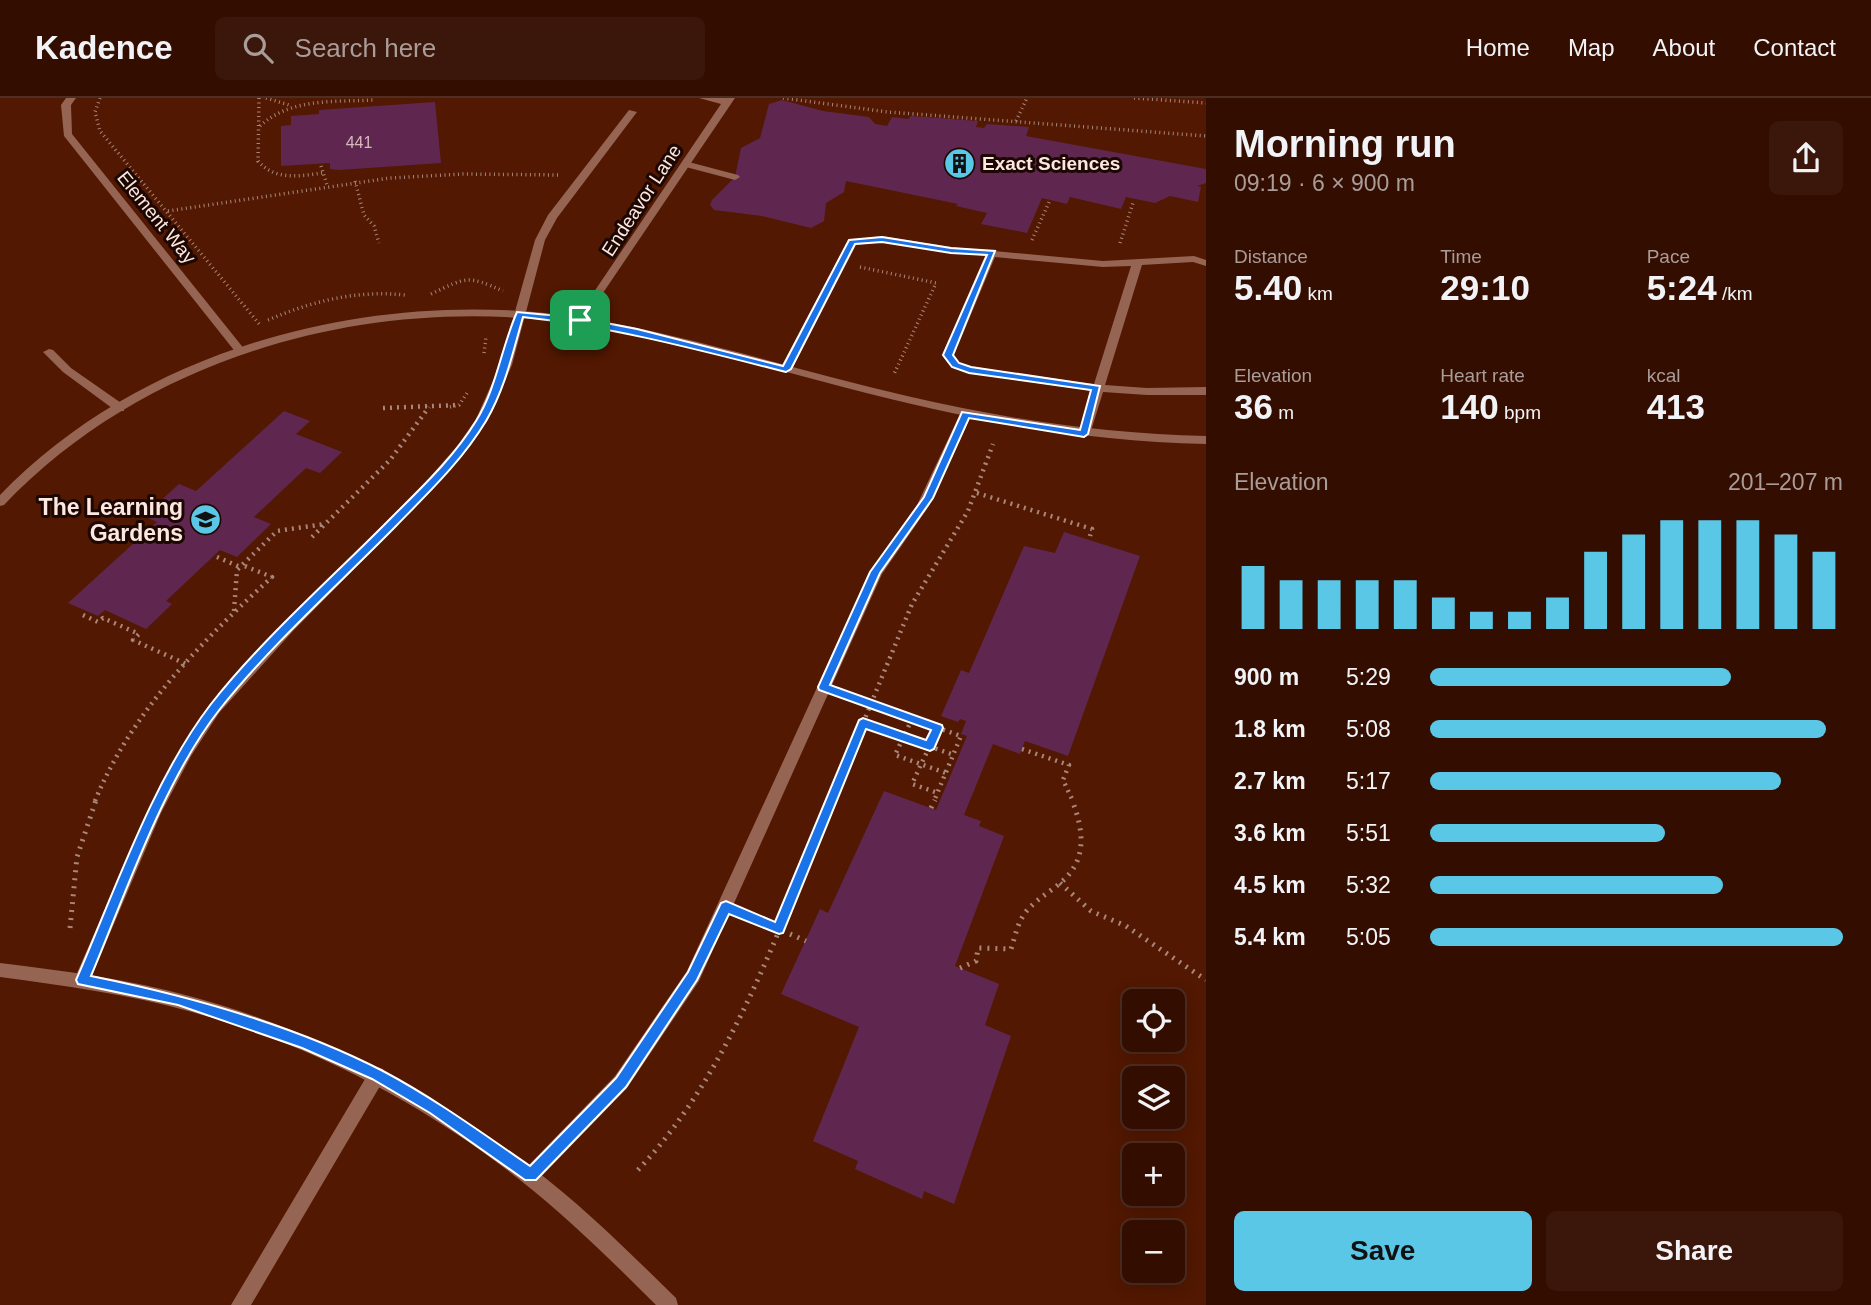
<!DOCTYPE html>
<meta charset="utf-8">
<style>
:root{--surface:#330d00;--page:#3b160a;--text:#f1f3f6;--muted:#a99c99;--line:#4e2d22;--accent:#5bc7e7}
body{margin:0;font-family:Helvetica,sans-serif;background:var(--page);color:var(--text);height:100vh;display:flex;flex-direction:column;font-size:26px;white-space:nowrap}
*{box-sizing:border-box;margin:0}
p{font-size:23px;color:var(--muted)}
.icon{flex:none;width:38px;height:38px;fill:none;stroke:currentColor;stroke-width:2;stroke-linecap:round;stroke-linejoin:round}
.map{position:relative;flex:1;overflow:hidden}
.sheet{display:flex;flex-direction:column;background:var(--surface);width:665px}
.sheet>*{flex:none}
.buttons{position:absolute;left:1122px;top:891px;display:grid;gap:14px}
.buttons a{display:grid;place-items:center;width:63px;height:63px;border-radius:10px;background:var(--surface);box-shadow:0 4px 18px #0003,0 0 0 2px var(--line);font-size:35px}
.pin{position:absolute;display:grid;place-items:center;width:60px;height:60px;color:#fff;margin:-30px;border-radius:14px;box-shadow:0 4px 10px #0006}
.round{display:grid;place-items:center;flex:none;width:74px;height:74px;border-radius:10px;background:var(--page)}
.summary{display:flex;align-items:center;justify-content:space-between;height:119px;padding:0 28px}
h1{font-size:38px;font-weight:800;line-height:52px}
.stats{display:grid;grid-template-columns:repeat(3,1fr);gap:10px;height:119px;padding:7px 28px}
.stats div{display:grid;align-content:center}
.stats b{font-size:35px;font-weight:800}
.stats small{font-size:19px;font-weight:400}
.stats p{font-size:19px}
.chart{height:196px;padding:14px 28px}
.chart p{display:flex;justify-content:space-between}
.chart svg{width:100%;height:126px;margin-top:7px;stroke:var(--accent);stroke-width:6}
.button{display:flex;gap:14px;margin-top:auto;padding:14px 28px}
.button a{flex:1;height:80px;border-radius:10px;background:var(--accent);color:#111;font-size:28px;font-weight:800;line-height:80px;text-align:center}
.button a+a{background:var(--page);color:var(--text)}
ul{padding:0 28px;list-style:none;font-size:23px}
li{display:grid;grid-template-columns:112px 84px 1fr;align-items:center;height:52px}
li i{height:18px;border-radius:9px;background:var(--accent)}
header{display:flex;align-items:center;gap:42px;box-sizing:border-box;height:98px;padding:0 35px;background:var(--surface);border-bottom:2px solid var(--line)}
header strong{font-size:33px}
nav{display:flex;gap:38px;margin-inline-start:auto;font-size:24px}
.search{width:490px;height:63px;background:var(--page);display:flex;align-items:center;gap:18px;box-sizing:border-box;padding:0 24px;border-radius:10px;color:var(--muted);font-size:26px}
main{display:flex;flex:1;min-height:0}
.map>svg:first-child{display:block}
.built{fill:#521801;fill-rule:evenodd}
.building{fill:#5f274f}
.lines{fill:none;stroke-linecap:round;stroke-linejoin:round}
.path-far2{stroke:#a8867b;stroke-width:3.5;stroke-dasharray:1 3.5;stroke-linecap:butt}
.path-far1{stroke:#a8867b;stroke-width:4.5;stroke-dasharray:2 5;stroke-linecap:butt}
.path{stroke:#a8867b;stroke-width:5;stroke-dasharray:2 6;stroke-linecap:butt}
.service{fill:#966452;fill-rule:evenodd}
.minor{fill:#966452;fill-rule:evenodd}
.route{fill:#1a73e8;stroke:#fff;stroke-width:2;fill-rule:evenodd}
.labels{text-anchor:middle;stroke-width:6;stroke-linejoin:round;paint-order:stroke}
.far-number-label{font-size:16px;fill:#d5b8bc}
.far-poi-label{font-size:19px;font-weight:bold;fill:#fce8e1;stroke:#1c0702;text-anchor:start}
.far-street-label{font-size:19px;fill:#fce8e1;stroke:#1c0702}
.poi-label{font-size:23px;font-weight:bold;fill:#fce8e1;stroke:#1c0702;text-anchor:end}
</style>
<header>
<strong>Kadence</strong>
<div class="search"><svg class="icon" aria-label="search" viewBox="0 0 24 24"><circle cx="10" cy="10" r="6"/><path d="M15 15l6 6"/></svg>Search here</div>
<nav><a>Home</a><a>Map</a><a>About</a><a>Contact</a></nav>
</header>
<main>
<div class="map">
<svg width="1206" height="1207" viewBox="0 0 1206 1207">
<rect width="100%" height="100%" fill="#410"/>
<path class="built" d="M0,0H1206V1207H0ZM1134,903H1172V942H1134ZM1134,980H1172V1018H1134ZM1134,1057H1172V1096H1134ZM1134,1134H1172V1172H1134Z"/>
<path class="building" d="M782,2L823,13L869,19L875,26L887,28L892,19L908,21L911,18L978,23L976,29L984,30L987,26L1029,29L1026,38L1206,71V85L1197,88L1201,89L1198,104L1170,98L1155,105L1126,99L1121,111L1070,99L1067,106L1042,100L1027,135L981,126L987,115L956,108L958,106L846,83L844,94L826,105L824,123L811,130L762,118L714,112L710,107L712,102L735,79L741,50L760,40L769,6Z
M435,4L441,65L339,72L330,71V65L281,68V28L291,27V18L319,16V12Z
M284,313L310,323L296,336L342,354L320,375L306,370L254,419L271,426L237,459L220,452L166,503L172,506L146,531L105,512L98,518L68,505L157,424L144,418L179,386L196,393Z
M1064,434L1140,458L1068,658L1025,643L1020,656L993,646L964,717L981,723L979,728L1004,738L955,868L999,886L985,927L1011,938L954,1106L924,1093L922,1101L855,1071L858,1063L813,1043L859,929L781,896L820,811L828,815L884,693L936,712L967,638L961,636L966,623L960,621L958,624L941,618L961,572L969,575L1024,448L1055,455Z"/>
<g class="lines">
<path class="path-far2" d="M100,0L95,14L100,33L260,227
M259,0L258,63C275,83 300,78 323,75
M266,0L289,7
M783,0L888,14L1206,38
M1134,0L1206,5
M1016,23L1027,0
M260,28C290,0 334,4 373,2
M321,68L327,87
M355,83L364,117L374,128L379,145
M168,113L390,80L463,76L560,77
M1032,142L1050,102
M1120,145L1133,105
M860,169L936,185L894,276
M431,196C467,179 467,177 503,193
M268,222C313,203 356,192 405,197
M484,255L486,239
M450,309L459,307L467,295"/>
<path class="path-far1" d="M383,310L458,307
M977,395L1092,431L1090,438
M312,439L390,362L429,309
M217,459L240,469
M234,513L237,472L277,433L325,426
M83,517L98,524L103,520L139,536L133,542L186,566
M844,597L961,638L934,703
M912,621L895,657L946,675
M863,625L954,657
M938,630L912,686L938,695
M1022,651L1069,667L1063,682L1073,703
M95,703C131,614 203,542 272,479L242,467
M831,703L912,506L968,413L993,346"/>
<path class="path" d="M931,710L935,702
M1060,785L1091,813L1126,828L1206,882
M746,817L806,843
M70,830L77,759L96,702
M960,870L976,863L978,850L1011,851C1015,839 1017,826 1025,815C1034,803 1047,796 1059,786C1088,763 1084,733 1072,702
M638,1072C731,974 781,826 832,702"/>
<path class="service" d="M66,0H76L71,7L72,36L245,252V256H237L64,38L61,7Z
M629,12L637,14L557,120L545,142L512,267L488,322L466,353L432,392L293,533L219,615L191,658L161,715L88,887L82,889L76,887L74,882L147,714L181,650L209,607L283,527L424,386L458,347L476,321L500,267L535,142L548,117Z
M685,63L738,77L740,79L735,82L682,68V64Z
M882,138L951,149L1103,163L1194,158L1206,162V168L1193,164L1142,167L1105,287L1147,290L1206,289V297H1147L1103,294L1090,336L1084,340L1080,339L1078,336L1092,293L969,275L951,269L942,257L985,158L882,144L856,147L792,271L790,273H782L780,271L848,142ZM995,159L1103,169L1131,168L1094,286L971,269L959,265L954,257Z
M49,251L53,252L71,270L124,307V313H116L63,274L43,254Z
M966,312L972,316L929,408L882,476L699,883L627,990L537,1083L531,1086L525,1083L522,1077L525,1071L615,978L687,873L870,474L917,407L960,316Z
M377,969L383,971L386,977L383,983L251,1207H231L371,971Z"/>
<path class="minor" d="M699,0H735L586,220C695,239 800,273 907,298C1006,321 1104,336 1206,338V346C1078,343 966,321 843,289C753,266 662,237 570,225C368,197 147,257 4,407L0,408V397C144,248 375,189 577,219L721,6Z
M0,865C65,873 129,881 193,899C314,932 431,992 531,1069C583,1108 629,1154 676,1200L678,1207H656C612,1163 568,1120 520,1082C424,1006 310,946 192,914C129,896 65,888 0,879Z"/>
</g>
<path class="route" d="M882,139L951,150L995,153L953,257L959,265L971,269L1100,288L1088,336L1084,339L969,320L933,400L880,475L830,587L942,627L943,630L934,651L930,653L866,631L783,835L779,836L729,816L697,882L626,989L536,1082H525L430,1015L372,981L302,950L178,907L78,886L76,882C114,795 153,681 211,606C262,541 334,478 392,419C422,389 454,359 476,323C497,289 501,250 517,214L580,220L637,231L783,268L849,142ZM882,144L951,155L987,157L943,257L952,269L969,275L1091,292L1080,332L962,314L924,399L870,474L818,589L819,592L931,632L926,642L863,620L859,622L775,824L726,803L721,805L688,874L616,980L530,1068C482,1035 434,1000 383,973C292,926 190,898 91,878C126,795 164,682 220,611C273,545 337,488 396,428C428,395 462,363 486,323C505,291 513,254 523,219C613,229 699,252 786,274L791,271L855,146Z"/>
<defs>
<symbol id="building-disc" viewBox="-11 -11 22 22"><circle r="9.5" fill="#5bc7e7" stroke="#1c0702"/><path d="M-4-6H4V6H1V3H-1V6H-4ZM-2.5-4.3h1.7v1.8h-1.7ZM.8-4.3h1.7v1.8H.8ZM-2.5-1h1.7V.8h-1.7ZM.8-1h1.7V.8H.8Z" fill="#111"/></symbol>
<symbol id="school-disc" viewBox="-11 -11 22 22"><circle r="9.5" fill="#5bc7e7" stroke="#1c0702"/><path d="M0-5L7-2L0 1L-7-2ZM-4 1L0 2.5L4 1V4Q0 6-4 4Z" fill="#111"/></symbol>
</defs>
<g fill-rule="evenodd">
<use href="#building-disc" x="942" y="48" width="35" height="35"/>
<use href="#school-disc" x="188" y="404" width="35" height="35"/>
</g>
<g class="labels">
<g class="far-number-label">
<text x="359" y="50">441</text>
</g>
<g class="far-poi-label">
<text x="982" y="72">Exact Sciences</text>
</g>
<g class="far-street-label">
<text transform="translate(641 102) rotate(-57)" y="7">Endeavor Lane</text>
<text transform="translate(157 119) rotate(51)" y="7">Element Way</text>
</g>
<g class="poi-label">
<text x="183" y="417">The Learning<tspan x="183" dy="26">Gardens</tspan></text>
</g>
</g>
</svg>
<div class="buttons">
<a><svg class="icon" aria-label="locate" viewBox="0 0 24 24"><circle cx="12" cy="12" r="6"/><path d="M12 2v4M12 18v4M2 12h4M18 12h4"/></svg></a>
<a><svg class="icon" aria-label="layers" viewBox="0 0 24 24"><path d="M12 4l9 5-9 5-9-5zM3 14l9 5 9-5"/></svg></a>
<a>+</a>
<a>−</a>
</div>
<div class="pin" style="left:580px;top:222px;background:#1e9e55"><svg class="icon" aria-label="arrive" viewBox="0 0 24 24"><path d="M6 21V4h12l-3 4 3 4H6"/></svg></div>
</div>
<section class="sheet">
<div class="summary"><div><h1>Morning run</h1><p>09:19 · 6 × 900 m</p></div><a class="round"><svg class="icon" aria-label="share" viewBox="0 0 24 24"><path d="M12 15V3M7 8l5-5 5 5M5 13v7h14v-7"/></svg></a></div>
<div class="stats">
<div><p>Distance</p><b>5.40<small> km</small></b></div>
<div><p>Time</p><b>29:10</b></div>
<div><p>Pace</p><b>5:24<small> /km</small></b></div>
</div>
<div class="stats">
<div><p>Elevation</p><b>36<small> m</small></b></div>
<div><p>Heart rate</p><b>140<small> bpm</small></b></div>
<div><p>kcal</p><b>413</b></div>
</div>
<div class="chart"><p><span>Elevation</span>201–207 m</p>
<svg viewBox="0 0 160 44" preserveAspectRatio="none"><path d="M5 44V22M15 44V27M25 44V27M35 44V27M45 44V27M55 44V33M65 44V38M75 44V38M85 44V33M95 44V17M105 44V11M115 44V6M125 44V6M135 44V6M145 44V11M155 44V17"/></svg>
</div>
<ul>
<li><b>900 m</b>5:29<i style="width:73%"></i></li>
<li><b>1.8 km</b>5:08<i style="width:96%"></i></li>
<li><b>2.7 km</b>5:17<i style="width:85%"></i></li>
<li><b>3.6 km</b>5:51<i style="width:57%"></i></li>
<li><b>4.5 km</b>5:32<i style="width:71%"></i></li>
<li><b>5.4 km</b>5:05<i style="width:100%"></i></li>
</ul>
<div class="button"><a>Save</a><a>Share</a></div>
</section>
</main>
